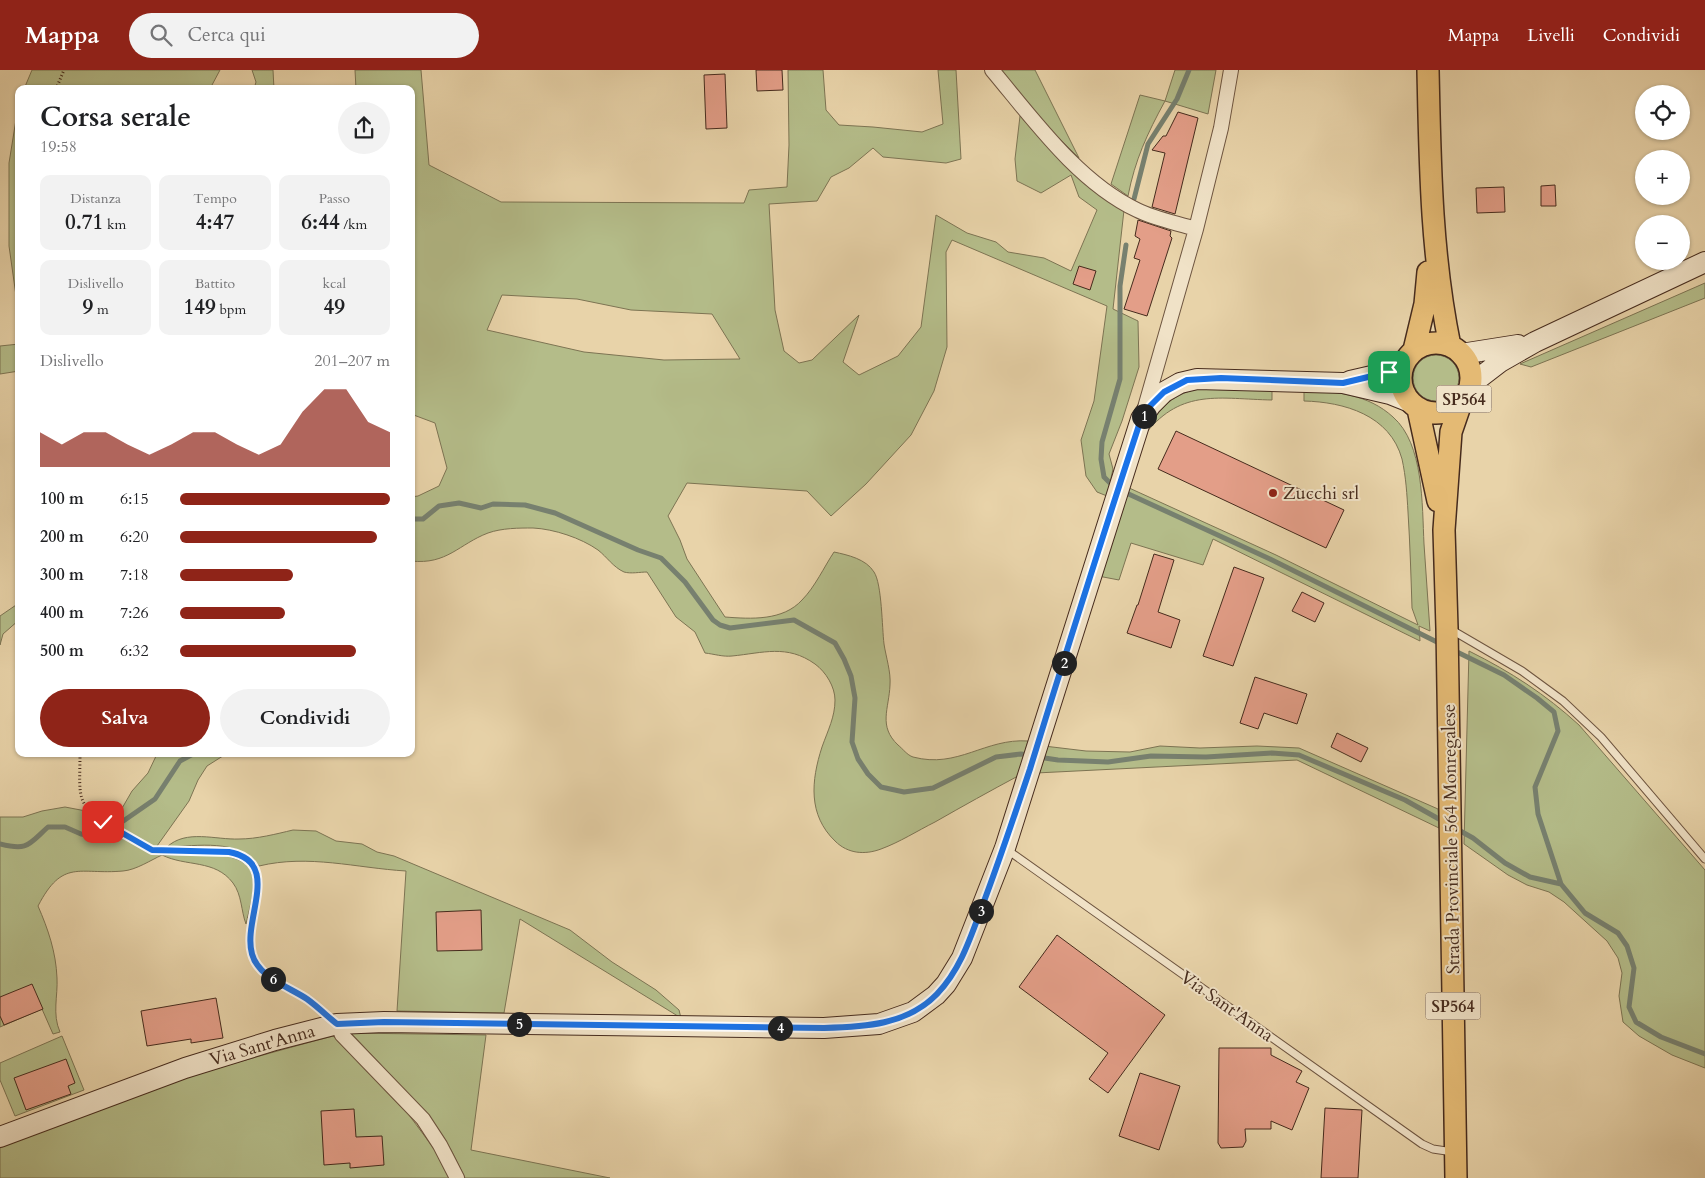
<!DOCTYPE html>
<html lang="it">
<meta charset="utf-8">
<style>
:root{--surface:#fff;--page:#f2f2f2;--text:#202124;--muted:#757577;--accent:#8f2418}
body{margin:0;font-family:Cardo,serif;background:var(--page);color:var(--text);height:100vh;display:flex;flex-direction:column;font-size:19px;white-space:nowrap}
*{box-sizing:border-box;margin:0}
p{font-size:16px;color:var(--muted)}
.icon{flex:none;width:28px;height:28px;fill:none;stroke:currentColor;stroke-width:2;stroke-linecap:round;stroke-linejoin:round}
.map{position:relative;flex:1;overflow:hidden}
.sheet{position:absolute;left:15px;top:15px;width:400px;height:672px;display:flex;flex-direction:column;background:var(--surface);border-radius:10px;box-shadow:0 1px 4px #0004}
.sheet>*{flex:none}
.controls{position:absolute;left:1635px;top:15px;display:grid;gap:10px}
.controls a{display:grid;place-items:center;width:55px;height:55px;border-radius:50%;background:var(--surface);box-shadow:0 1px 4px #0004;font-size:25px}
.pin{position:absolute;display:grid;place-items:center;width:42px;height:42px;color:#fff;margin:-21px;border-radius:10px;box-shadow:0 2px 8px #0006}
.km{position:absolute;width:25px;height:25px;margin:-12px;border-radius:50%;background:#222;color:#fff;font-size:14px;line-height:25px;text-align:center}
.round{display:grid;place-items:center;flex:none;width:52px;height:52px;border-radius:26px;background:var(--page)}
.head{display:flex;align-items:center;justify-content:space-between;height:85px;padding:0 25px}
h1{font-size:28px;font-weight:800;line-height:38px}
.metrics{display:grid;grid-template-columns:repeat(3,1fr);gap:8px;height:85px;padding:5px 25px}
.metrics div{display:grid;align-content:center;border-radius:10px;background:var(--page);text-align:center}
.metrics b{font-size:21px;font-weight:800}
.metrics small{font-size:14px;font-weight:400}
.metrics p{font-size:14px}
.chart{height:140px;padding:10px 25px}
.chart p{display:flex;justify-content:space-between}
.chart svg{width:100%;height:90px;margin-top:5px;fill:var(--accent);opacity:.7}
.action{display:flex;gap:10px;margin-top:auto;padding:10px 25px}
.action a{flex:1;height:58px;border-radius:30px;background:var(--accent);color:#fff;font-size:20px;font-weight:800;line-height:58px;text-align:center}
.action a+a{background:var(--page);color:var(--text)}
ul{padding:0 25px;list-style:none;font-size:16px}
li{display:grid;grid-template-columns:80px 60px 1fr;align-items:center;height:38px}
li i{height:12px;border-radius:6px;background:var(--accent)}
header{display:flex;align-items:center;gap:30px;box-sizing:border-box;height:70px;padding:0 25px;background:var(--accent);color:#fff}
header strong{font-size:24px}
nav{display:flex;gap:28px;margin-inline-start:auto;font-size:18px}
.search{width:350px;height:45px;background:var(--page);display:flex;align-items:center;gap:12px;box-sizing:border-box;padding:0 18px;border-radius:28px;color:var(--muted);font-size:19px}
.map>svg:first-child{display:block}
.green{fill:#b4bc89;stroke:#7d7453;fill-rule:evenodd}
.lines{fill:none;stroke-linecap:round;stroke-linejoin:round}
.stream{stroke:#77806f;stroke-width:5}
.building{fill:#e39e88;stroke:#462b1d}
.lane-casing{stroke:#6e5540;stroke-width:9}
.street-casing{stroke:#6e5540;stroke-width:16}
.secondary-casing{stroke:#462b1d;stroke-width:22}
.primary-casing{stroke:#462b1d;stroke-width:24}
.path{stroke:#462b1d;stroke-width:3;stroke-dasharray:1 2.5;stroke-linecap:butt}
.lane{stroke:#f0e2c7;stroke-width:7}
.street{stroke:#f0e2c7;stroke-width:14}
.secondary{stroke:#f0e2c7;stroke-width:20}
.primary{stroke:#e4ba74;stroke-width:21}
.route-casing{stroke:#fff;stroke-width:10}
.route{stroke:#1a73e8;stroke-width:6}
.poi-dot{fill:#8f2418;stroke:#f0e2c7;stroke-width:2}
.labels{text-anchor:middle;stroke-width:4;stroke-linejoin:round;paint-order:stroke}
.shield{fill:#f0e2c7;stroke:#796250;stroke-width:1}
.shield-label{font-size:16px;font-weight:bold;fill:#462b1d}
.poi-label{font-size:18px;fill:#462b1d;stroke:#f0e2c7;text-anchor:start}
.street-label{font-size:18px;fill:#462b1d;stroke:#f0e2c7}
</style>
<header>
<strong>Mappa</strong>
<div class="search"><svg class="icon" aria-label="search" viewBox="0 0 24 24"><circle cx="10" cy="10" r="6"/><path d="M15 15l6 6"/></svg>Cerca qui</div>
<nav><a>Mappa</a><a>Livelli</a><a>Condividi</a></nav>
</header>
<div class="map">
<svg width="1705" height="1108" viewBox="0 0 1705 1108">
<rect width="100%" height="100%" fill="#e8d3a9"/>
<filter id="stains"><feTurbulence type="fractalNoise" baseFrequency=".004" numOctaves="4"/><feColorMatrix values="0 0 0 0 .2 0 0 0 0 .09 0 0 0 0 .02 0 0 0 .5 -.17"/></filter>
<radialGradient id="worn" r=".72"><stop offset=".6" stop-color="#630" stop-opacity="0"/><stop offset="1" stop-color="#630" stop-opacity=".3"/></radialGradient>
<path class="green" d="M32,0H220L212,15L213,19H24Z
M252,0H273L274,19H254L256,12Z
M355,0H421L429,95L501,132L744,133L749,120L787,117L789,75L788,0H823L826,40L839,55L873,57L922,62L943,54L938,0H956L961,89L946,93L883,87L873,78L849,98L831,107L817,131L769,134L775,240L784,281L799,293L812,290L859,245L843,292L859,305L898,286L921,257L936,145L967,163L996,172L1008,182L1044,188L1071,201L1097,140L1079,127L1071,105L1041,123L1017,111L1015,89L1020,46L1068,97L1124,140L1113,239L1138,251L1139,297L1122,351L1109,384L1113,399L1107,426L1097,422L1086,406L1081,370L1094,331L1107,236L952,170L946,182L947,277L934,321L911,365L866,414L831,446L807,421L687,413L668,446L680,470L687,489L725,547C751,549 783,551 802,530C815,517 824,497 834,482C848,485 866,489 874,502C882,514 882,558 884,574C886,587 891,602 890,615C889,639 878,656 898,675C903,679 907,685 913,687C958,699 985,668 1028,671L1018,706C990,721 963,736 935,752C917,761 900,772 881,779C865,785 848,784 835,771C808,745 811,711 822,677C828,660 835,647 835,630C835,617 826,602 815,594C787,574 763,583 732,586C723,587 714,584 705,583L695,562L676,547L647,502C640,502 631,504 624,502C613,497 607,487 598,480C581,468 554,459 533,458C519,458 502,458 488,463C459,474 447,495 411,491V427L418,426L439,416L447,398L435,353L411,344V19H356ZM502,225L577,229L631,240L712,244L740,289L664,290L584,282L487,260Z
M1000,0H1035L1079,88L1043,52Z
M1175,0H1216L1208,44L1165,31C1147,64 1135,90 1128,126L1111,114L1140,25L1165,31Z
M19,31V247L9,176V93Z
M1705,213V228L1531,297L1520,294Z
M19,274V301L0,304V276Z
M1413 308a23 23 0 1 1 46 0a23 23 0 1 1-46 0Z
M1272,318V330C1220,329 1182,318 1146,363C1157,339 1171,326 1196,319Z
M1304,319C1336,322 1368,324 1393,347C1424,374 1422,435 1424,474C1426,503 1428,532 1430,561L1419,556L1420,571L1213,469L1203,495L1131,473L1119,510L1098,506L1127,417L1276,485L1418,555L1412,538C1411,506 1410,474 1408,442C1407,425 1406,407 1402,389C1390,345 1344,332 1304,331Z
M19,533V550L3,564L0,575V546Z
M1469,581C1511,602 1545,624 1579,655L1705,800V998L1672,985L1639,966L1623,952L1619,926L1622,903L1618,888L1607,871L1564,832L1549,822L1527,815L1508,805L1464,774Z
M1044,676L1086,681L1130,682L1160,676L1200,678L1257,676L1299,678L1438,739L1439,758L1297,690L1036,703Z
M157,684H226L207,696L198,710L189,731L157,776L163,785C185,785 250,776 253,808C255,822 249,840 246,854C241,841 242,825 233,813C215,789 186,797 162,785C151,790 136,800 123,801C79,805 63,788 38,836C48,859 56,882 57,908C58,926 52,944 60,962L53,964L42,939L0,957V747H23L42,741L65,737L112,746L121,740L132,721L148,703Z
M293,760L316,761L336,771L362,774L377,782L394,786L570,860L612,892L656,920L679,940L681,948L520,849L504,943L397,941L406,801C356,798 309,784 259,796C238,768 198,776 167,777C186,759 216,770 239,769C257,769 276,764 293,760Z
M351,963L486,965L471,1080L610,1108H465L451,1080L430,1047Z
M62,966L84,1020L15,1046L0,1010V993Z
M333,966L409,1045L435,1080L449,1108H0V1078C106,1029 220,996 333,966Z"/>
<g class="lines">
<path class="stream" d="M1134,129L1148,74L1177,29L1189,0
M1114,417L1104,407L1101,389L1102,372L1120,309V216L1126,175
M1122,421L1270,489L1441,574
M411,449H423L439,436L459,433L481,438L493,434L525,435L555,443L638,480L661,488L685,512L713,550L720,555L730,558L794,550L835,573L844,589L851,606L855,628L852,672L858,689L868,704L881,717L904,722L933,718L996,687L1021,684L1029,685
M1453,580L1504,605L1537,628L1554,642L1558,661L1535,717L1538,744L1561,814
M1038,687L1058,690L1108,692L1151,686L1206,687L1272,683L1299,685L1405,730L1446,753
M1455,758L1473,768L1505,793L1530,807L1561,814L1585,843L1618,863L1627,876L1634,898L1629,937L1636,952L1661,967L1705,984
M0,774C28,781 28,775 48,757H65L81,764L94,766L106,763L155,729L180,691L193,684"/>
</g>
<path class="building" d="M756,0H782L783,20L757,21Z
M725,4L727,58L706,59L704,5Z
M1178,42L1198,48L1175,144L1152,137L1165,83L1152,80L1163,66H1166Z
M1555,115L1556,136H1541V116Z
M1504,117L1505,142L1477,143L1476,118Z
M1138,150L1171,161L1170,166L1172,168L1147,246L1124,239L1140,190L1134,188L1140,169L1135,166Z
M1079,196L1096,201L1090,220L1073,214Z
M1176,361L1344,440L1326,478L1158,399Z
M1154,484L1174,490L1158,542L1180,550L1171,578L1127,563L1137,535H1138Z
M1234,497L1264,508L1233,596L1203,586Z
M1302,522L1324,533L1315,552L1292,541Z
M1255,607L1307,624L1297,654L1264,643L1258,659L1240,653Z
M1337,663L1368,678L1361,692L1331,677Z
M481,840L482,880L437,881L436,842Z
M1057,865L1165,945L1108,1023L1089,1009L1108,983L1019,917Z
M32,914L43,939L4,955L0,946V927Z
M216,928L223,968L191,973V969L147,976L141,941Z
M1219,978H1271V985L1302,1001L1296,1012L1309,1018L1292,1060L1271,1051V1059H1245L1246,1071L1243,1077L1221,1078L1218,1073Z
M66,989L75,1013L68,1016L71,1024L26,1040L14,1008Z
M1140,1003L1180,1016L1159,1080L1119,1066Z
M1325,1038L1362,1040L1358,1108H1321Z
M354,1039L356,1067L382,1066L384,1095L350,1098V1093L324,1095L321,1041Z"/>
<g class="lines">
<defs>
<path id="lane" d="M1450,559L1522,601L1563,631L1601,667L1705,789
M1006,779L1422,1074L1433,1079L1453,1082"/>
<path id="street" d="M992,0C1033,49 1078,112 1137,140C1155,149 1177,153 1196,159
M1144,341L1196,159L1221,58L1231,0
M337,954L342,965L423,1049L440,1075L457,1108"/>
<path id="secondary" d="M1461,284L1518,275
M1350,311L1389,302L1403,295
M1470,315L1500,292L1535,272L1705,192
M0,1067L185,998L275,970L337,954L384,952L824,958L879,954L913,942L936,925L946,914L962,888L1005,778L1141,349L1151,335L1164,322L1180,313L1197,309L1343,313L1390,324L1410,332"/>
<path id="primary" d="M1428,0C1430,93 1431,184 1450,276
M1401 308a35 35 0 1 1 70 0a35 35 0 1 1-70 0Z
M1414,280L1425,234L1428,202
M1418,339L1438,431
M1456,1108L1447,558L1444,460L1451,362L1461,333"/>
</defs>
<use href="#lane" class="lane-casing"/>
<use href="#street" class="street-casing"/>
<use href="#secondary" class="secondary-casing"/>
<use href="#primary" class="primary-casing"/>
<path class="path" d="M56,19L64,0
M80,684C80,728 74,735 115,759C127,766 141,778 155,780C182,784 222,773 245,787C272,804 247,851 250,877C254,908 299,921 321,941"/>
<use href="#lane" class="lane"/>
<use href="#street" class="street"/>
<use href="#secondary" class="secondary"/>
<use href="#primary" class="primary"/>
</g>
<g class="lines">
<defs>
<path id="route" d="M103,752L152,780L229,782C283,792 242,849 252,884C258,907 289,917 307,929C318,937 327,946 337,954L384,952L824,958C864,957 907,955 937,924C961,899 971,866 983,834C1000,789 1015,744 1030,699C1066,582 1103,465 1141,349L1151,335L1164,322L1187,310L1221,308L1343,313L1389,302"/>
</defs>
<use href="#route" class="route-casing"/>
<use href="#route" class="route"/>
</g>
<circle class="poi-dot" cx="1273" cy="423" r="5"/>
<g class="labels">
<g class="shield">
<rect x="1436.5" y="315.5" width="55" height="27" rx="4"/>
<rect x="1425.5" y="922.5" width="55" height="27" rx="4"/>
</g>
<g class="shield-label">
<text x="1464" y="335">SP564</text>
<text x="1453" y="942">SP564</text>
</g>
<g class="poi-label">
<text x="1283" y="429">Zucchi srl</text>
</g>
<g class="street-label">
<text transform="translate(1451 769) rotate(-91)" y="6">Strada Provinciale 564 Monregalese</text>
<text transform="translate(1227 936) rotate(35)" y="6">Via Sant'Anna</text>
<text transform="translate(262 975) rotate(-16)" y="6">Via Sant'Anna</text>
</g>
</g>
<rect width="100%" height="100%" filter="url(#stains)"/>
<rect width="100%" height="100%" fill="url(#worn)"/>
</svg>
<div class="controls">
<a><svg class="icon" aria-label="locate" viewBox="0 0 24 24"><circle cx="12" cy="12" r="6"/><path d="M12 2v4M12 18v4M2 12h4M18 12h4"/></svg></a>
<a>+</a>
<a>−</a>
</div>
<div class="pin" style="left:1389px;top:302px;background:#1e9e55"><svg class="icon" aria-label="arrive" viewBox="0 0 24 24"><path d="M6 21V4h12l-3 4 3 4H6"/></svg></div>
<div class="pin" style="left:103px;top:752px;background:#d93025"><svg class="icon" aria-label="check" viewBox="0 0 24 24"><path d="M5 12l5 5 9-10"/></svg></div>
<b class="km" style="left:1144px;top:346px">1</b>
<b class="km" style="left:1064px;top:593px">2</b>
<b class="km" style="left:981px;top:841px">3</b>
<b class="km" style="left:780px;top:958px">4</b>
<b class="km" style="left:519px;top:954px">5</b>
<b class="km" style="left:273px;top:909px">6</b>
<section class="sheet">
<div class="head"><div><h1>Corsa serale</h1><p>19:58</p></div><a class="round"><svg class="icon" aria-label="share" viewBox="0 0 24 24"><path d="M12 15V3M7 8l5-5 5 5M5 13v7h14v-7"/></svg></a></div>
<div class="metrics">
<div><p>Distanza</p><b>0.71<small> km</small></b></div>
<div><p>Tempo</p><b>4:47</b></div>
<div><p>Passo</p><b>6:44<small> /km</small></b></div>
</div>
<div class="metrics">
<div><p>Dislivello</p><b>9<small> m</small></b></div>
<div><p>Battito</p><b>149<small> bpm</small></b></div>
<div><p>kcal</p><b>49</b></div>
</div>
<div class="chart"><p><span>Dislivello</span>201–207 m</p>
<svg viewBox="0 0 160 44" preserveAspectRatio="none"><path d="M0 44V27L10 33L20 27L30 27L40 33L50 38L60 33L70 27L80 27L90 33L100 38L110 33L120 17L130 6L140 6L150 22L160 27V44z"/></svg>
</div>
<ul>
<li><b>100 m</b>6:15<i style="width:100%"></i></li>
<li><b>200 m</b>6:20<i style="width:94%"></i></li>
<li><b>300 m</b>7:18<i style="width:54%"></i></li>
<li><b>400 m</b>7:26<i style="width:50%"></i></li>
<li><b>500 m</b>6:32<i style="width:84%"></i></li>
</ul>
<div class="action"><a>Salva</a><a>Condividi</a></div>
</section>
</div>
